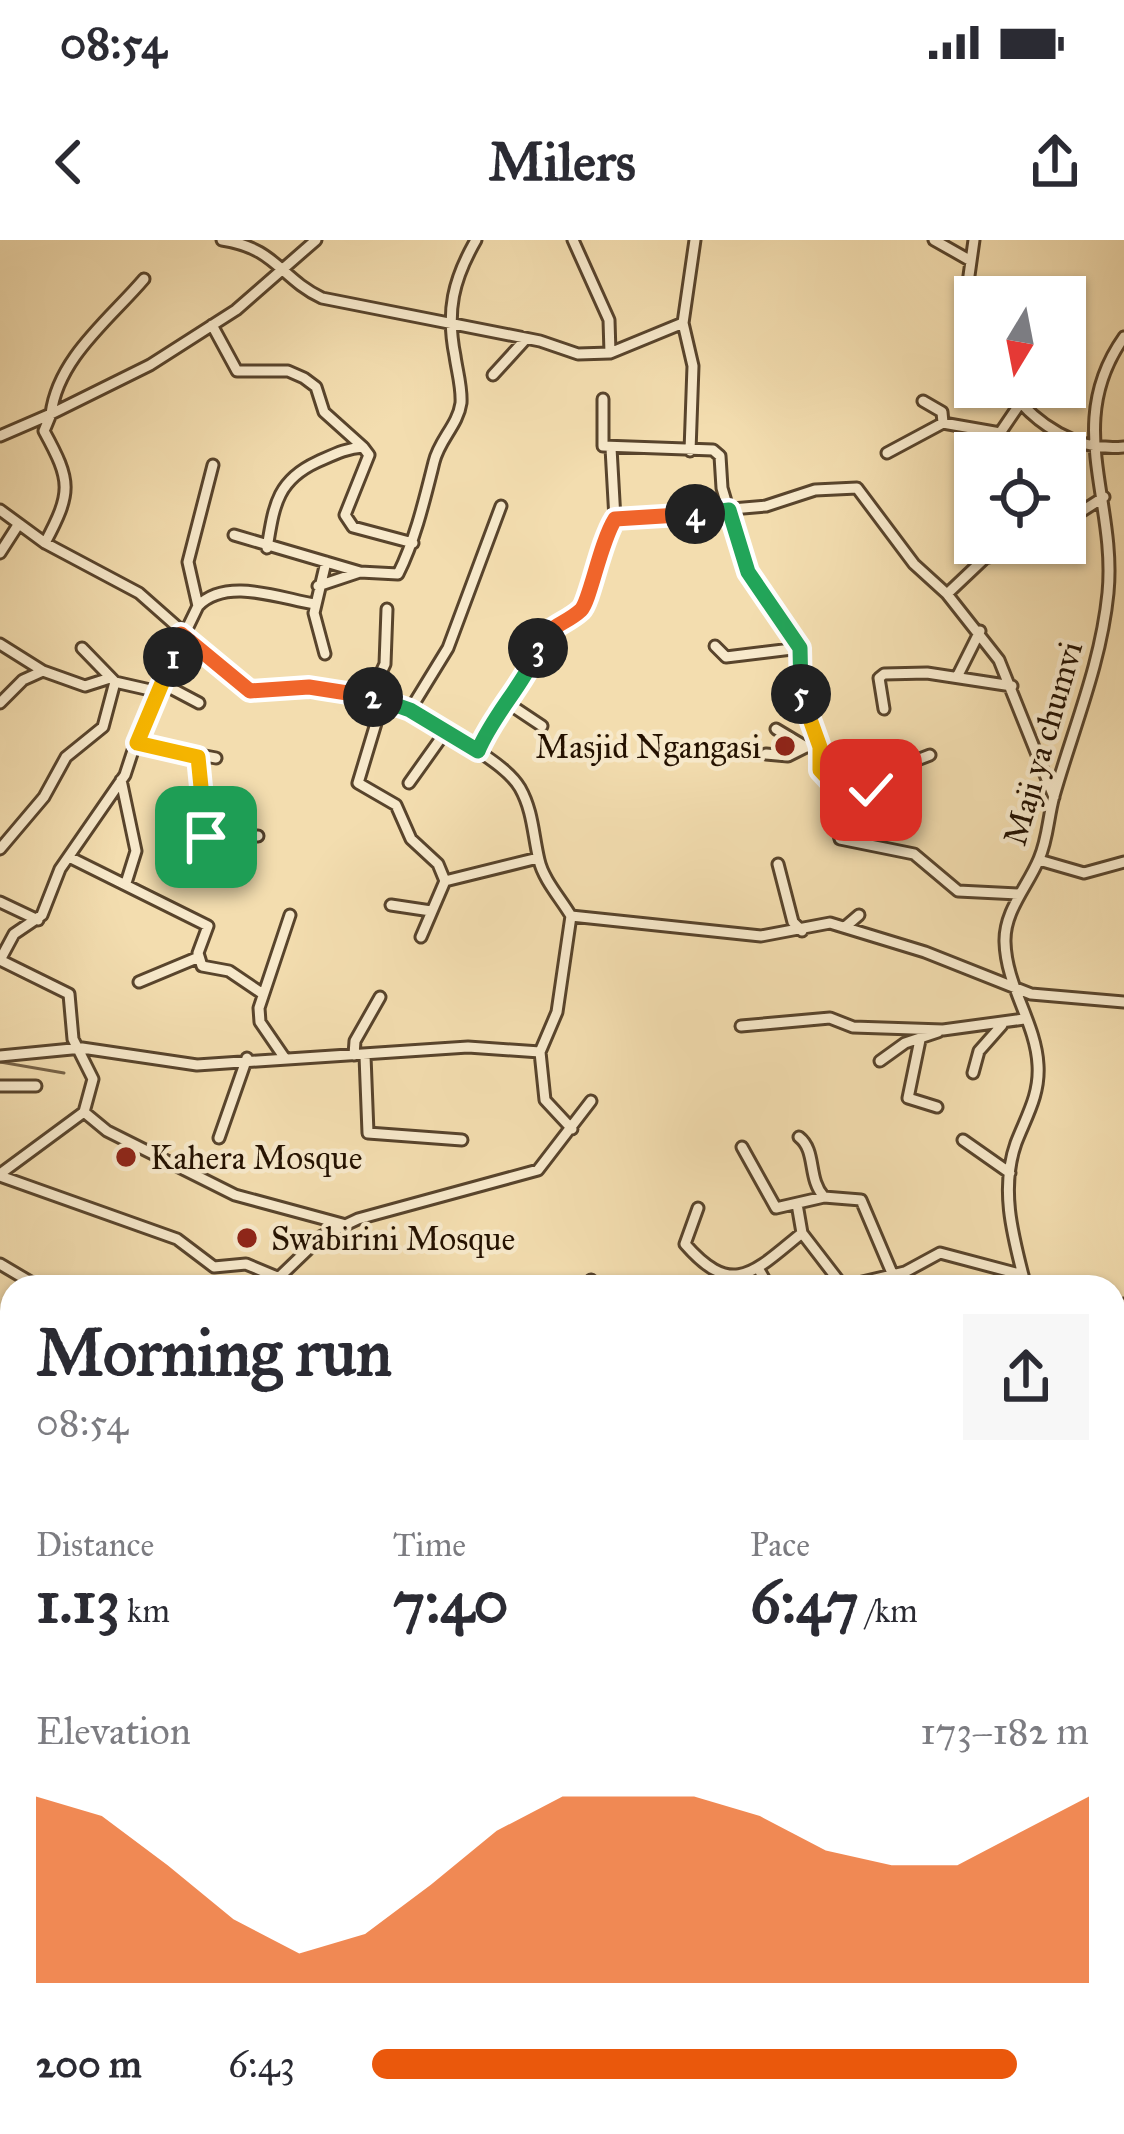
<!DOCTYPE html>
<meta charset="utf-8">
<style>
:root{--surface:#fff;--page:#f7f7f7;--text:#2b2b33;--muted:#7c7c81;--accent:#ea580c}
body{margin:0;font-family:"IM FELL Great Primer",serif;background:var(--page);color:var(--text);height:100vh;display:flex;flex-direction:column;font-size:45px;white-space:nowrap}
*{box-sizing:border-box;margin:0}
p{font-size:39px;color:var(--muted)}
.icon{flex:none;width:66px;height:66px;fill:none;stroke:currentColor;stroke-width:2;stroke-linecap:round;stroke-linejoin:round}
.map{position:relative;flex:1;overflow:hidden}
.drawer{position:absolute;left:0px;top:1035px;width:1125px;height:861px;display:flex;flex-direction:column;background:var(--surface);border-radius:36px 36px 0 0;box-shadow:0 3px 9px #0004}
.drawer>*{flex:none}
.needle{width:78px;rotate:190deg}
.fabs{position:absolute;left:954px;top:36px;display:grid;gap:24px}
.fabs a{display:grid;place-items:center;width:132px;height:132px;border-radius:0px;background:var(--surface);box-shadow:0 3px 9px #0004;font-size:60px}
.pin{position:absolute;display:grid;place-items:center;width:102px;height:102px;color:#fff;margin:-51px;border-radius:24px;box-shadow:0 6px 18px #0006}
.km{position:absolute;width:60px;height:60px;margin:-30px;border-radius:50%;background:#222;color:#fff;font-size:33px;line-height:60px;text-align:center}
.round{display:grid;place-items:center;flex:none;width:126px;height:126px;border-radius:0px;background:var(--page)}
.overview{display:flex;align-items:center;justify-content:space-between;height:204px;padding:0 36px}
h1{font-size:66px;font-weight:700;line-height:90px}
.stats{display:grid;grid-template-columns:repeat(3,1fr);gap:18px;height:204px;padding:12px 36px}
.stats div{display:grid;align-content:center}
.stats b{font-size:60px;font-weight:700}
.stats small{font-size:33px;font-weight:400}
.stats p{font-size:33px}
.chart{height:336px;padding:24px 36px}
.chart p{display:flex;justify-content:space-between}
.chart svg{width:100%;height:216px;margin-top:12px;fill:var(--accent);opacity:.7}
ul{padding:0 36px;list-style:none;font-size:39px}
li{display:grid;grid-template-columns:192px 144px 1fr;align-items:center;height:90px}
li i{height:30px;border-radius:15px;background:var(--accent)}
.status{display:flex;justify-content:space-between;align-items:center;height:84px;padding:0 60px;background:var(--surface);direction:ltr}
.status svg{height:33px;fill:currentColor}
header{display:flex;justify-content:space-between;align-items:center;height:156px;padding:0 36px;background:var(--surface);font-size:54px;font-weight:700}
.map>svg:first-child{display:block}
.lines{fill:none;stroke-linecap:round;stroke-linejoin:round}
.stream{stroke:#766246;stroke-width:3}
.river{stroke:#ad9874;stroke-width:15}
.minor-casing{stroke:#58442c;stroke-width:15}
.minor{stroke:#f7e9cb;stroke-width:9}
.split-1-casing{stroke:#fff;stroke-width:24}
.split-2-casing{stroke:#fff;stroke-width:24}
.split-3-casing{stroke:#fff;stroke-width:24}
.split-4-casing{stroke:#fff;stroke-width:24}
.split-5-casing{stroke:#fff;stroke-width:24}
.split-6-casing{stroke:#fff;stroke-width:24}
.split-1{stroke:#f5b400;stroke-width:15}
.split-2{stroke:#f0652b;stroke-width:15}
.split-3{stroke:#22a559;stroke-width:15}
.split-4{stroke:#f0652b;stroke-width:15}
.split-5{stroke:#22a559;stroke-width:15}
.split-6{stroke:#f5b400;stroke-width:15}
.poi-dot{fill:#8f2418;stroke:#f7e9cb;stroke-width:4.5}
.labels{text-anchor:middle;stroke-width:9;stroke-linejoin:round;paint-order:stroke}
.street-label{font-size:33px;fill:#241100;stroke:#f7e9cb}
.poi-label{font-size:33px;fill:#241100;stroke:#f7e9cb;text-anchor:start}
</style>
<div class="status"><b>08:54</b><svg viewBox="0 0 49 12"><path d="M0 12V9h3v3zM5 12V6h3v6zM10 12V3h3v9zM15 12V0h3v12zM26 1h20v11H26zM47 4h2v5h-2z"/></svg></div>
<header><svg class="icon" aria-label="back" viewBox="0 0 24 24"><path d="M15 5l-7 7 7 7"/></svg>Milers<svg class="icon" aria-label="share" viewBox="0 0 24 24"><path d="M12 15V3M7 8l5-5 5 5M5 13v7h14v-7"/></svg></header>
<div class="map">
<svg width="1124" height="1894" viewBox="0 0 1124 1894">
<rect width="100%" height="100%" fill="#f3ddaf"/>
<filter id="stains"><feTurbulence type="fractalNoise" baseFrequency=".00167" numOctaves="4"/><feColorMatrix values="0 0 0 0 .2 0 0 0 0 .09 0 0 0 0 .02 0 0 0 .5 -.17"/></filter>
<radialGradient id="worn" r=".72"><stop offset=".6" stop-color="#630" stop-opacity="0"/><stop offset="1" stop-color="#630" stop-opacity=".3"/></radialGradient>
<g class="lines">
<path class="stream" d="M0,822L64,833"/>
<path class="river" d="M1113,1562L1124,1564
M0,1621L12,1632"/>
<defs>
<path id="minor" d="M222,0C276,8 280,38 322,58L540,101L578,114L610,113L683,83L695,0
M573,0L609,80L610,113
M934,0L971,21
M974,0L966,57L975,91
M683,83L693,126L690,211
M212,85L237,131H288L304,138L316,147L324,172L363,207
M493,135L524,101L520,97
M1008,147C1035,185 1078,212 1124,207
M603,159V206L713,210L720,216L722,248L747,332L800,408L801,454L820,507V530L855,568L838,591L840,599L914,614L958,651L1020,654
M923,161L942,172L943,183
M0,196L51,174C58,118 110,79 144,39
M611,208L615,279
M887,213L943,183L1000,193L1019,165
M0,270L45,303L139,353L250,451C344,451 389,449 471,506C487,517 510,531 520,548C533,571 533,595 539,620C543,639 561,659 571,676L761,696L830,683L925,712L1031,754L1124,762
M1065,282L1104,257
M234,295L360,332L398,334C415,300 424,262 434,222C439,200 458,185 461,163C462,147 457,131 455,116C446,71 453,40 476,0
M45,303C72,252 72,242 44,191L51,174L150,125L236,70L316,0
M267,308C274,267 276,241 317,222C333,215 346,208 363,207L369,215L345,275L353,287L413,303
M0,313L18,285
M318,346L360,332
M947,354L985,318L1035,303
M198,366L188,322L213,225
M0,404L43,431
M715,406L726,417L800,408
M82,408L115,442L159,452
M325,414L314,373L326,322
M957,437L980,391
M163,444L199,463
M370,456L385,424L387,369
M383,460L358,543L396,565L411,599L438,624L445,641L421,697
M506,462L542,486
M0,463L23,440L43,431L85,446L110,438
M884,469L879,438L884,434L927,433L1012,446
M410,470L448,408L501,266
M776,489L806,507H820
M137,503L216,518
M477,510L494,474L531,427L542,398L589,359L598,311L615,279L766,266L815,250L857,248L914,324L947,354L999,420L1054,557
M766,514L788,516L806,507
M198,517L206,597L258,596
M121,540L136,611L126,643
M409,543L446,491
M855,568L899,527L930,515
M0,609L44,557L66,517L103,487L115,442
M69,617L208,686L198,713L202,726L229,731L260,752
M1039,620L1084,633L1124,622
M778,624L793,682L802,691
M445,641L538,618
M0,662L38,680
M391,665L431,671
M571,676L557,772L540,812L545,860L572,889
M845,687L859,675
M139,742L199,717
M741,786L830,778L853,787L943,790L1024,779
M920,800L908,858L937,867
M354,815L355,801L380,757
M0,816L82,808L197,825L468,807L540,812
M365,816L368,893L462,900
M284,817L260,782L259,768L290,675
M880,821L905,803L938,792
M973,833L979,811L1002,785
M0,846H36
M84,872L107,891L235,955L346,985
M799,897C817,911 807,938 824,957
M219,898L247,818
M963,900L1010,933
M742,907L776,968L824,957L861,960L892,1033
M0,934L84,872L93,839L73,799L69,754L0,720L14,694L42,675L60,629L125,535L143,480L198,366C226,337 279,358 314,364
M0,936L177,999L214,1027L246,1024L277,1037
M698,968L685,1004C733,1059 754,1032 802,993L797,964
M802,993L842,1045
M0,1024L39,1047
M758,1028L769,1047
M591,1040L597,1047
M269,1047L322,996L358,979L538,930L591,861
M841,1047L905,1032L940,1013L1023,1035
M1026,1047C1014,1000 999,951 1016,903C1026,877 1040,855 1038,825C1036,783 1006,746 1005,702C1004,671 1028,646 1039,619C1048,599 1048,577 1054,556C1073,489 1101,424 1108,353C1117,260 1063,183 1124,97
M1113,1071L1124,1064
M0,1145L12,1124
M0,1217L12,1203
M1113,1221L1124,1224
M0,1303L12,1304
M1113,1314H1124
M1113,1369L1124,1368
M1113,1394L1124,1408
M0,1442L11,1406
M0,1461L12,1467
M9,1500L12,1501
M0,1714L12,1716
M1113,1770L1124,1778
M0,1780L12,1782
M1113,1860L1124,1854
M188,1884L199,1894
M710,1884L736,1894
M755,1884L760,1894
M822,1884L829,1894
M1064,1884L1066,1894
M13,1894L19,1884
M391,1894L396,1884
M675,1894L681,1884"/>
</defs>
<use href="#minor" class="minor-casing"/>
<use href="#minor" class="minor"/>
</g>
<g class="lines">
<defs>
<path id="split-1" d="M173,417L137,503L198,517L206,597"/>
<path id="split-2" d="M173,417L181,394L250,451L309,447L373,457"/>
<path id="split-3" d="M373,457L410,470L478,511C494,473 524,445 538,408"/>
<path id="split-4" d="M538,408C547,385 565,385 581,370C590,361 600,303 615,279L695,274"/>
<path id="split-5" d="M695,274L729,270L748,332L800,408L801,454"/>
<path id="split-6" d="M801,454L820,507V530L855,568L871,550"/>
</defs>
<use href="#split-1" class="split-1-casing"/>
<use href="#split-2" class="split-2-casing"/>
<use href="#split-3" class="split-3-casing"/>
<use href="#split-4" class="split-4-casing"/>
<use href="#split-5" class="split-5-casing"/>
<use href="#split-6" class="split-6-casing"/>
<use href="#split-1" class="split-1"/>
<use href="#split-2" class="split-2"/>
<use href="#split-3" class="split-3"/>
<use href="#split-4" class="split-4"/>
<use href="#split-5" class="split-5"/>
<use href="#split-6" class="split-6"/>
</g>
<g class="poi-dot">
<circle cx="785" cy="506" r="12"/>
<circle cx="126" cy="917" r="12"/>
<circle cx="247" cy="998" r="12"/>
</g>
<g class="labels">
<g class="street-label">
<text transform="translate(1042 503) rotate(-74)" y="12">Maji ya chumvi</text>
</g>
<g class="poi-label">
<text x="761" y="518" text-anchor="end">Masjid Ngangasi</text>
<text x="150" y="929">Kahera Mosque</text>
<text x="271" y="1010">Swabirini Mosque</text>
</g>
</g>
<rect width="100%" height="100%" filter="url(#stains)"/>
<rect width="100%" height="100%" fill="url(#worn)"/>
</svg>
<div class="fabs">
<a><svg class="needle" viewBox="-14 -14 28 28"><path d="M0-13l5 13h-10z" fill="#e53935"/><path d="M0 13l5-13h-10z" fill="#7c7c81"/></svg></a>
<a><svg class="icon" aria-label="locate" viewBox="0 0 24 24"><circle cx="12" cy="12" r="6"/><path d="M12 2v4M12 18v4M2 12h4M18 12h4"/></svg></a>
</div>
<div class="pin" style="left:206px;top:597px;background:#1e9e55"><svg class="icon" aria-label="arrive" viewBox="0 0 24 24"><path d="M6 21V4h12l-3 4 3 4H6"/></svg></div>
<div class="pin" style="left:871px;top:550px;background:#d93025"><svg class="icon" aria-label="check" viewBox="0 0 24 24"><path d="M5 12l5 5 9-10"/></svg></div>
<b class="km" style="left:173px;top:417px">1</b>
<b class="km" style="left:373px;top:457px">2</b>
<b class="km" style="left:538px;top:408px">3</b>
<b class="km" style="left:695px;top:274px">4</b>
<b class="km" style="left:801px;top:454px">5</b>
<section class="drawer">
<div class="overview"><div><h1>Morning run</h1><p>08:54</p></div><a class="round"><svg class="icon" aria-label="share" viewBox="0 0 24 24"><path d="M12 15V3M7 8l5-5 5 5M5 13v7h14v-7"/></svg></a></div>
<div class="stats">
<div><p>Distance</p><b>1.13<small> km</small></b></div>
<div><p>Time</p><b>7:40</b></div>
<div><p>Pace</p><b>6:47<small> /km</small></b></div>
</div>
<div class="chart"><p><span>Elevation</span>173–182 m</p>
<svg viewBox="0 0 160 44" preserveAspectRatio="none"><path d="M0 44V6L10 10L20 20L30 31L40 38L50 34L60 24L70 13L80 6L90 6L100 6L110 10L120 17L130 20L140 20L150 13L160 6V44z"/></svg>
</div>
<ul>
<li><b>200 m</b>6:43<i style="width:90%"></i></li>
</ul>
</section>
</div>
